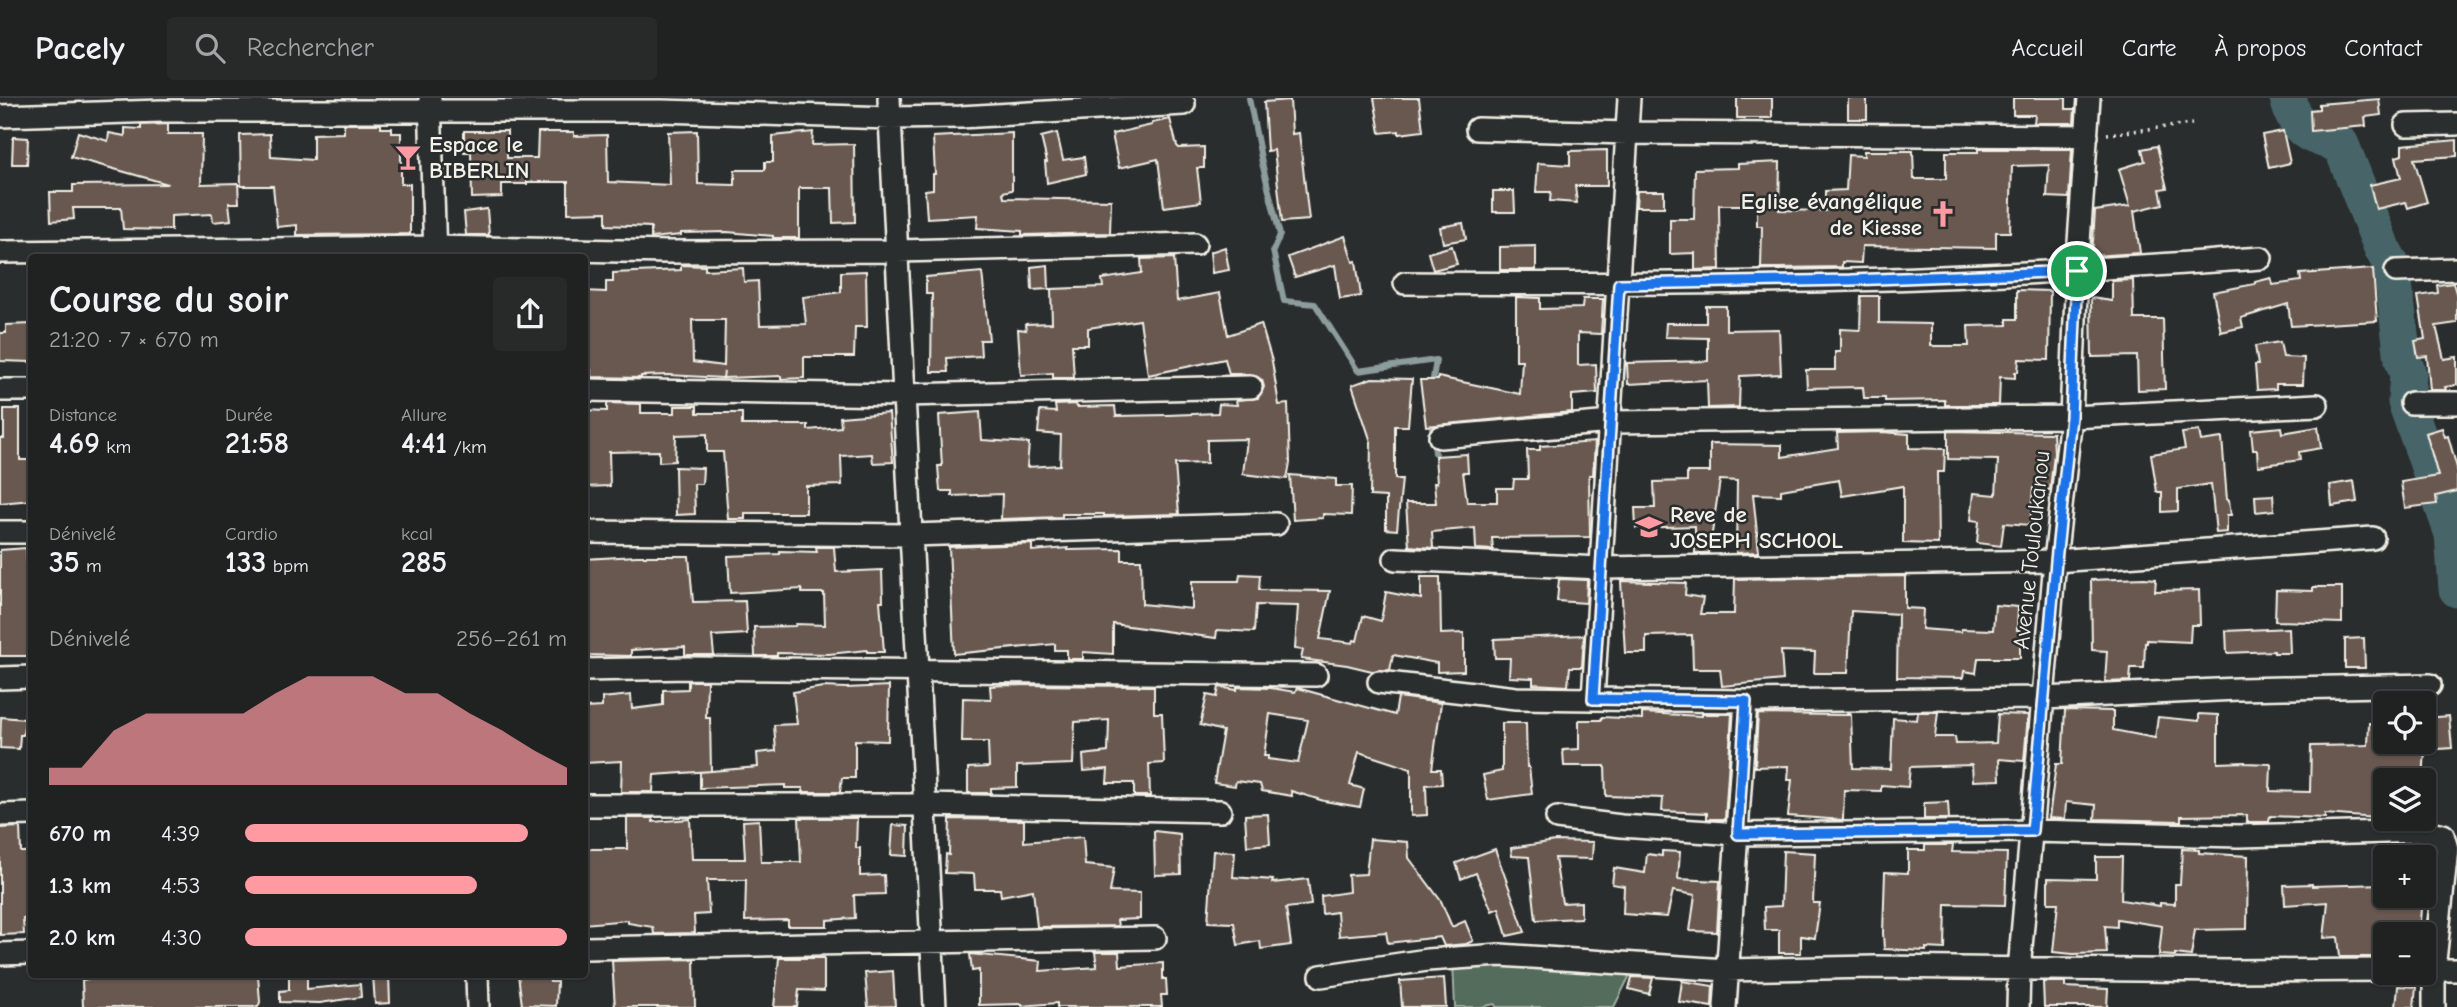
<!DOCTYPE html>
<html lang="fr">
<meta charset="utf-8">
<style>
:root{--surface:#202222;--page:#282a2a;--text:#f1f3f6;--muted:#a2a4a5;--line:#3d3f40;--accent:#ff9aa2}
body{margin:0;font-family:"Comic Neue",sans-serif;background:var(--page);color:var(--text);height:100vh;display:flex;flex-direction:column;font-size:26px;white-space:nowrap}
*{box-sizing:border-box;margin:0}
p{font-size:23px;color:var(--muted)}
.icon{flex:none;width:38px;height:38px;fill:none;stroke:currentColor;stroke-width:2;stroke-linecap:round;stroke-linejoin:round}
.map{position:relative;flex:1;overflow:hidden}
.panel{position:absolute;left:28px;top:156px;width:560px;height:724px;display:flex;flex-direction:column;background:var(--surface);border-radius:7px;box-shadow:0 2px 5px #0004,0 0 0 2px var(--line)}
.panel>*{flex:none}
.tools{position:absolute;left:2373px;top:593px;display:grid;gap:14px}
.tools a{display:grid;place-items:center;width:63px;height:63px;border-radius:7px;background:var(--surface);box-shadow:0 2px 5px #0004,0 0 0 2px var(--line);font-size:35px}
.pin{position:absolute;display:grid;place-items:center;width:60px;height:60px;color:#fff;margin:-30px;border:4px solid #fff;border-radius:50%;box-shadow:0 2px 7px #0007}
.round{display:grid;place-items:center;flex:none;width:74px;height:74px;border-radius:7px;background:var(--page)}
.summary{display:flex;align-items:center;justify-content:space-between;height:119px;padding:0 21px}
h1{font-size:38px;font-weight:800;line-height:52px}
.stats{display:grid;grid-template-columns:repeat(3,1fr);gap:10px;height:119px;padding:7px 21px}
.stats div{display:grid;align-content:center}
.stats b{font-size:30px;font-weight:800}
.stats small{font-size:19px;font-weight:400}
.stats p{font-size:19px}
.chart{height:196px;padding:14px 21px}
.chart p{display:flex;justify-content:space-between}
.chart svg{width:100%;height:126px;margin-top:7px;fill:var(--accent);opacity:.7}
ul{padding:0 21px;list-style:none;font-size:23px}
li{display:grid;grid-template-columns:112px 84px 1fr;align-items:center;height:52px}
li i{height:18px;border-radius:9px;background:var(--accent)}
header{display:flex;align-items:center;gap:42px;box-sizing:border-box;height:98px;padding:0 35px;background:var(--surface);border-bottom:2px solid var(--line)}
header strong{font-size:33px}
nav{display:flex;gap:38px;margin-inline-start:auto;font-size:24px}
.search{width:490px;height:63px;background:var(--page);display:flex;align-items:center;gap:18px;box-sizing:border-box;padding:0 24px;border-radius:7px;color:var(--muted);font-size:26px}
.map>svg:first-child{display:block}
.green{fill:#526c5b;stroke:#a3aea2;stroke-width:2}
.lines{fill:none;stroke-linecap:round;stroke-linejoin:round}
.stream{stroke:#8c9d9b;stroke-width:6}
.river{stroke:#466568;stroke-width:37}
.building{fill:#68594f;stroke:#f4f1e8;stroke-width:2;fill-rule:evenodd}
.minor-casing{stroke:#f4f1e8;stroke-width:26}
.path{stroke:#f4f1e8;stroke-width:3.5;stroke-dasharray:2 5;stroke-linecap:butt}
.minor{stroke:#2a2d2e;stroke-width:21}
.route-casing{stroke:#fff;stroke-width:14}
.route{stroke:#1a73e8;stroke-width:9}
.labels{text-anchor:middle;stroke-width:5;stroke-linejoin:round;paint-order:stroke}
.poi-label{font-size:23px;font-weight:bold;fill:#f4f1e8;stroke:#2a2d2e;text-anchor:start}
.street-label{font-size:23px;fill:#f4f1e8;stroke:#2a2d2e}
</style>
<header>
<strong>Pacely</strong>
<div class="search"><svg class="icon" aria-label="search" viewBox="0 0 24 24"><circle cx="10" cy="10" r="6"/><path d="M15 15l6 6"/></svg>Rechercher</div>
<nav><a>Accueil</a><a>Carte</a><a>À propos</a><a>Contact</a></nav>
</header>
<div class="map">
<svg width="2457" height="909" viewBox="0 0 2457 909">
<rect width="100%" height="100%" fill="#2a2d2e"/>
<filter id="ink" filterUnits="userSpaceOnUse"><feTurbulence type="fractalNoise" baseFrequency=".0143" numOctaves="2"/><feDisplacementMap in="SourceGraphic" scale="14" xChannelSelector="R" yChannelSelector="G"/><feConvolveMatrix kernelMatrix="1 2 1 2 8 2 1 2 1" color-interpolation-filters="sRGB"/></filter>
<g filter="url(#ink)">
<path class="green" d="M1453,864L1633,871L1614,909H1496L1495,906L1481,909H1455Z"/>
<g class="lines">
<path class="stream" d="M1249,0L1262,65L1280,137L1273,153L1284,203L1315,206L1358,273L1436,262L1432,287
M1431,322L1435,355"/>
<path class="river" d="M2288,0C2297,36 2308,36 2341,47L2382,150L2392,168L2403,262L2408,276L2406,304L2453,436L2457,491"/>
</g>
<path class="building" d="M1374,0H1419L1423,33L1399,36V33L1380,35Z
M1737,0H1772V20H1737Z
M1848,0H1867V21H1848Z
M2013,0H2066V11H2075L2074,25H2034L2035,17H2013Z
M2379,1L2381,17L2365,19L2366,28L2311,33L2310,12L2319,11V6Z
M1290,2L1292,36L1299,35L1309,122L1282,124L1274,52L1267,53L1264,4Z
M1170,21L1177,48L1179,50L1204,49V70H1197L1201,104L1164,109L1158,61L1119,70L1112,36L1152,27V25Z
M168,26V36H202L201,86L238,85L239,105H229L231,122L213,124L212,116L171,118V132L123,131L121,110H73L74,121L51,123L50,94H73V87L168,86L71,59L78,34L108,43L109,35L125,38V30L141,31V27Z
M344,26H381V30H392V35H401V86H410V136L297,137V127L277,129L273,88H241L240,37L270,36L271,59L313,62V36L344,35Z
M464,33H507V60H537L538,34H574V38L607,37L608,84L670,87L668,34L697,33L698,86L735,87V72H765V64H773V38L813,34L812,47L854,46L855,124L833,125L832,90H799V140H773V138L727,134L681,135V137L651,140V129L606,127V114L568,115V84H527V86H502V99L472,100L471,54H464Z
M2283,33L2290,65L2269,70L2262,37Z
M1012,35V92L1003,94L1004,100L1111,102L1110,135L1022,137V133L977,130L978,117L927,120L925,92L933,91V76H935L933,39Z
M1057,35L1063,62L1084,59L1086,76L1047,85L1045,64H1047L1041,39Z
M13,39L28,40L27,66H12Z
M2457,42V58L2414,61L2427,104L2408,110L2406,104L2376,111L2370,87L2401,80L2396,59L2402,57V47Z
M2157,48L2167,90L2160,91L2163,106L2134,113L2140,155L2092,158L2095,113L2130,108L2119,71L2145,63L2142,51Z
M1978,51H2072L2069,100L2047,99L2049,67L2012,68L2010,134H1996V150L1862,148L1861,165L1842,164V169L1779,170H1761L1762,128H1757V107H1719L1720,171L1695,172V155L1670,156V121H1694L1695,71L1738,70V66L1780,64L1779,112L1825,113V93L1846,92L1848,57L1864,58V53H1913L1914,81H1946V54H1978Z
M1607,52V88H1575L1577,105L1550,103L1551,94H1536L1538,65L1570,67V53Z
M1493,93H1514L1515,114H1493Z
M1637,93H1664V109H1636Z
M487,111L489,137H466L464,114Z
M1463,125L1466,141L1443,145L1440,129Z
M1345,138L1353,164L1356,163L1361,198L1340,201L1335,167L1295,179L1288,159Z
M1452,148L1457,166L1433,172L1428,155Z
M1536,148V172H1500V149Z
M1225,149L1229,172L1212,175L1210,154Z
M1174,160L1177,203L1220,195L1228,237L1261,226L1272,263L1279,307L1288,306L1290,365L1287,381L1243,376L1247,341L1207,342V365L1175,366L1179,416L1104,418V416H1062V419L1001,421L1002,396L952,398V393H940L938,368H942L939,317L980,314L982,342L1029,345L1027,369L1060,367L1061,337L1038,335L1040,313L1056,314L1055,307L1076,306L1077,309L1115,308L1116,318L1167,317L1218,315L1219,306L1237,307L1236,302L1258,300L1264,289L1262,282L1251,276H1229L1225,261L1148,277L1140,222L1088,230V247H1072L1074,280H1053V275L1021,277L1018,231L1026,232L1025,226L1052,225L1051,191L1103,189L1102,181L1142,175L1141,161Z
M681,167L705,168V172L743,170L744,184L758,183L760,227L806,226L803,199L841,194V174L866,173L867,229H855L854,259H804V280L781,281V278L723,280L724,273L723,280L668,277L641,278V280L591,279V272L584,273V193L606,194V184H613V175L681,172ZM692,222H725L724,268L693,264Z
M1048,167L1049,191L1032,192L1031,169Z
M2373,171L2377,223L2291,228L2288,206L2241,220L2243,229L2221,234L2213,194L2255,186V184L2271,180L2273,187L2301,183L2300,176Z
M982,174L989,242H980L981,258L947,260L948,274H931L932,196H926V179Z
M2133,182L2134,221H2163L2165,291L2138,292L2137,258L2092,259L2091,200L2112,203V183Z
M2453,185L2457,198V225L2436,228L2444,261L2457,259V287L2445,289L2446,292H2430L2427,258L2418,259L2415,243L2425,241L2418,198L2438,195L2437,187Z
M2017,192L2050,193L2049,262L2019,261L2018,274H2015V280L2000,279L1999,307H1945V302L1885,303V300H1864L1863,289L1807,290L1806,272H1835V254H1840V231L1860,232L1861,198H1879V225L1931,226V248H1969L1968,228L2007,227V221H2017Z
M1516,199L1540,200V211L1582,210L1583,201H1603L1601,236L1578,235V267L1596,266L1597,295L1572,297V314L1426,328L1420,282H1438V279L1520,296L1522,262H1516Z
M1706,208H1726V232L1779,231L1781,276L1740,278L1739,309L1708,310L1707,282L1628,286L1627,265L1708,263V240L1665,239L1666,225H1706Z
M32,226V264L0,263V235H6V227Z
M2280,244L2283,259L2304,260L2303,286H2276V291L2257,292L2255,267H2258L2255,248Z
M1372,280L1412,281L1408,328H1395V381H1402L1397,432L1386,431V399L1370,398L1371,344L1352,287Z
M607,305L641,306V315H675V308H697V315H742V327H808V332L841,329L840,319L889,315L893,364L873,365L872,356L841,358L842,387L806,388V415H745V421H728L723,354H707V336L676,337L675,363L659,364V353L609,354L610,388L584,389V312L607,313Z
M4,311H20V362H32V402L0,405V340H4Z
M2281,329L2282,335L2318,329L2321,350L2299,354L2300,362L2258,368L2257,352H2253L2251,332Z
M2442,330L2445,339L2448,338L2457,370V393L2436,398L2437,406L2405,410L2401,384L2438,378L2426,335Z
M1948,333L2053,335L2054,355L2050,392L2033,390L2030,427L2004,425L2001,448L1977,445L1979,423L1971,422L1974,395L1996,397L1998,362L1948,361Z
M2199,333L2201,343L2222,340L2227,402H2229L2231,417H2227V434L2216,435L2211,386L2178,391V413L2162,414V394H2157L2151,356L2185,351L2182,335Z
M1882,334L1909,336V350L1945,351L1944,374H1937L1938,446L1903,445V388L1842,398L1839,382L1781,392V397L1753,396L1759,454L1736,455L1737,383L1720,382L1709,455H1695V428L1636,430L1635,410H1655L1654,384L1687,383V374H1710V346L1782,347V359L1838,350L1837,335Z
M1595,344L1593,377H1589L1590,439L1492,440L1493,452L1476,451L1475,430L1432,434L1433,450L1409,448L1406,405H1436L1434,385H1437L1435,358L1467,356L1468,374H1463L1467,404H1497V390H1513L1514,381H1528L1527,352H1540V348Z
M675,369L703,370L702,386H694L695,416L676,417Z
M1290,377L1336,381V388H1352L1351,417L1323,416V420L1293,422Z
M2354,383L2357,404L2332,408L2330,387Z
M2273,397L2274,412L2256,414L2255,398Z
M1032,446V453L1068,450V452L1122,451V462H1141L1142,506L1192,511V483H1239L1240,476L1260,477L1259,492L1330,493L1320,541L1353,545L1354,542L1357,543L1363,518L1381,523L1386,494L1421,501V479H1440L1441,536L1464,535V573L1437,574V565L1393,557L1390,572L1372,573L1347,567L1301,561L1303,552L1295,551L1298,508L1256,507L1254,534L1217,532L1216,540L1113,526V556L1083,554V561H1067V552H1055V546L954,556L949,449Z
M816,449H834L836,474L882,472L883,503H880L884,554H867V552L829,556L777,555V558H755L754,529L795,528L796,526L825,527L824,495H802V491L730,495L728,458L780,456V453L817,454Z
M26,450L32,558H0V452Z
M637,458H689L693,504L745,503L747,536L712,538L714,557H685V549L631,552V558L584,557V461Z
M1905,478V510L1923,511L1922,531L1961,534V531L1993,532L1995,507L2018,509L2017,532H2020V560H1978L1976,575L1964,573L1963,580L1897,579L1898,516L1851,513L1848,575H1814L1815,554L1781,553L1783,582L1722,588L1720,571H1693L1692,537L1646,538V555H1625L1621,483L1686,485L1685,497L1703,500L1700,516H1734L1735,481Z
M2144,480L2156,481L2155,493L2199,492L2200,527H2191L2190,544L2147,542V545H2145L2144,570H2131L2130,583L2105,584L2107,553L2092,552L2091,482Z
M1559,481L1587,482L1586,505L1557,503Z
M2313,489H2342V525L2275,523L2276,492L2313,493Z
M2289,530L2290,555H2274V553L2227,555L2226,533Z
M1584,537L1582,569H1570L1568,588L1533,586V580L1509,579L1510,560H1495L1494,541Z
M2364,540L2365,570H2345V541Z
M688,583H707L706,620H710L711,673L654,677L653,694H621L622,663L584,665V610L602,609V600L631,597L632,611L663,607V592L688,591Z
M1004,587L1154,588V615H1162L1164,665L1149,666L1150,698H1134V685H1107L1108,671L1084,673L1083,657L1108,654L1109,622L1075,624L1073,666L1017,668V689L991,690V695H968V670L989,669L988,644H962L963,600L991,601L990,588Z
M889,588L888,643L855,642V680H842L840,694H803V690H785V687L700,690V674L758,669L757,655L776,653L774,627L797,626L793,594L823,589L846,590Z
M1219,589L1237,592V589L1271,590L1295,594L1297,590L1395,617L1398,599L1441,605L1432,671H1441L1442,686L1426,687L1427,717L1411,718V671L1359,654L1350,687L1364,691L1360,709L1324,703L1291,693L1292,698L1262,693L1260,686L1236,683L1235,688L1214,685L1223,633L1200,627L1207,597L1217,599ZM1270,616L1308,622L1298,665L1268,661V658H1264Z
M2065,612L2113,613V632L2155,640L2158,619L2199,623V616L2218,617V665L2245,664V665L2271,666L2270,693L2310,694L2311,648L2368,647L2369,625H2385V644H2424V620L2449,618L2452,650L2425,652L2423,682H2385L2384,718L2376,717V720L2325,716V720L2270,718L2269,724H2247V717L2181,718V723L2095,721L2096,707L2066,704L2065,721L2049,720L2056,666H2062Z
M1918,614H1938L1935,639H1955L1956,646L1996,645L1998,616L2028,617L2024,663L1999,661L2000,682L1973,683L1972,667L1910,669L1908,689L1881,687V693L1844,692L1843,722L1788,718L1792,682H1788L1789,668L1755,669L1758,616L1851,617L1853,670L1891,671L1893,620L1917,622Z
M1642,615L1702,618V616H1732L1725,721H1707V715L1662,713L1663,700L1606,698L1605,668H1564L1563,652L1579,651V622H1601L1602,619L1642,621Z
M1,619L25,621L23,637H20L19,651L0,650Z
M1502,625H1526L1527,669H1529L1532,696L1488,702L1483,677L1502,673Z
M1948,704L1949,721H1924V705Z
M1268,716L1270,746L1247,748L1245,717Z
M627,720H653V724L690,721L692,761H745L743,723L759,722L761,764H801L799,720H857L856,750H860V778L884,777L885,796L854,797L855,820L827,822V828H788V822L745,823L746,782H707L709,816L694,817L695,835L654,836L653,829L628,825V822L584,826L586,751H627Z
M950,721L1024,722V744L1083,739L1085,767L1114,770L1110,794L1140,795V821L1117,822L1118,828L1037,829L1033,792L1001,798L1000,791H975L974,776L945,775L946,756L949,757Z
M893,727L908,728L907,758L891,757Z
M20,729L21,754H32V820H23L24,836L0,837V730Z
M1154,733L1180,736L1181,776L1155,777Z
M1370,741L1408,744L1409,760L1441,803L1452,829L1465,823L1473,843L1466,846L1444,848L1440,839L1388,845L1386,834L1339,838L1337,814L1322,816L1321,798L1349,794L1348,777L1366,776Z
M1555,743L1593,744L1592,761L1555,760L1562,805L1581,804V820L1536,822L1529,759L1512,758L1511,750Z
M1925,747H1953L1952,754L2007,755L2005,807L1946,806L1945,851L1926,850V853L1884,851L1883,835L1885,774L1908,775V752H1925Z
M1495,751L1525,834L1507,838L1499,810L1492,813L1476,775L1461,781L1456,765Z
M2182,751L2199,752V755L2248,758L2247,831L2195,832L2191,858L2175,856V858L2159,857L2162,828L2117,821V829L2105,828L2107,855L2073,856L2053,854L2058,805H2048V780L2096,781V759H2122L2121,802L2160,808V805L2175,806V786H2180Z
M1213,753L1235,754L1233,779L1273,782L1272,785L1308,781L1311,807L1286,810L1291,847L1261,851L1260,843L1238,847L1234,825L1208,824Z
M1662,753L1680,754L1678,781L1720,783L1717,834L1690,833L1695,797L1673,793L1667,819L1623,816L1624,788L1612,786L1614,770L1645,775L1647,756L1662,758Z
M1783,753L1815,755L1813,805H1820L1815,840L1801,838V855H1779V832H1765L1764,809L1781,808Z
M2312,786V788L2385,786V798H2422L2419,836H2385V859H2340L2338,839L2324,840L2328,804L2285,807L2284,787Z
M1095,854H1119L1120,868L1163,865V881H1166L1167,897H1161L1162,909H1057V905L1022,908V906L979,907V872L972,873L970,856L1041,863L1040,873L1097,869Z
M779,860H824V893L799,892L797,909H774Z
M694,861L695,909H615L612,863Z
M893,873L895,908L868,909L865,875Z
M89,877H110V879L258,877L260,904L258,909H83L82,882L89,881Z
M289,877H307V891L360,886L361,899L320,905L280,904V893L289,892Z
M373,877H389L390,905L375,906Z
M518,877H549L550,884H557L556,908L522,907Z
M1632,879L1653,880L1649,896L1629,891Z
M1444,880L1446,909H1402L1400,883Z
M1682,883L1713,888L1712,909L1679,904Z
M2043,884H2065V889L2108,891L2107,909H2044Z
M2398,888L2416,889L2414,909H2396Z"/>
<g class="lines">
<defs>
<path id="minor" d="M430,0L435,159
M889,0L935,909
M0,18L161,13H662L890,20L960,19L1184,6
M2406,27L2457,26
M1477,31L1628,35L2087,38
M0,154L435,149L668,154L897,153L1195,146
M2396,173L2457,171
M1405,185C1553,186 1701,186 1849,182C1987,179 2124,169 2261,160
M0,292H32
M584,292L903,297L1251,289
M2411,305H2457
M1440,339L1611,324L2071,319L2317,307
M0,434H32
M584,434L910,437L1276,426
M1395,461L1602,470L2055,463L2373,440
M584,572L689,570L1316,577
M0,580L32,579
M1379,584L1516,600L1746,603L2044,600L2238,591L2430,587
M1593,601L1629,0
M584,707H924L1220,713
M0,717L32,716
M1557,720L1621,728L1738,736L2032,733L2239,738L2426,733L2443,737L2447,751L2434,872V909
M584,850L1155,840
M0,856L32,855
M2424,872H2457
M477,877L478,909
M1321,878L1427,862L1500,857L1726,872L1875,869L2231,873L2385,872
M1725,909L1746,603
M2018,909L2019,872L2055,463L2071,319L2077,173L2089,0"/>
</defs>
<use href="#minor" class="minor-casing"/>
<path class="path" d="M2107,36L2192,26"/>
<use href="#minor" class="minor"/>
</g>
</g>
<g class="lines" filter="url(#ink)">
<defs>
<path id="route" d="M2077,173L2071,319L2056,463L2032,733L1738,736L1746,603L1593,601L1619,186L1851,182Z"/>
</defs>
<use href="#route" class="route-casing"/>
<use href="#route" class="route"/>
</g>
<defs>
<symbol id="bar-bare" viewBox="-9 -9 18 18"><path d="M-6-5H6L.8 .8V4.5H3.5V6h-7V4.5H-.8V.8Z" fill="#ff9aa2" stroke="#2a2d2e" stroke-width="2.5" paint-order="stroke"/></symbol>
<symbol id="church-bare" viewBox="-9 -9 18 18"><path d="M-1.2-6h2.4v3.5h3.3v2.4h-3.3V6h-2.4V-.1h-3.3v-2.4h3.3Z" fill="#ff9aa2" stroke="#2a2d2e" stroke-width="2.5" paint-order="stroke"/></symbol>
<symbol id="school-bare" viewBox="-9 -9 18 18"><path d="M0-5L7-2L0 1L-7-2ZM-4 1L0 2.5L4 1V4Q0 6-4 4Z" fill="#ff9aa2" stroke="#2a2d2e" stroke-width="2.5" paint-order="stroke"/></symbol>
</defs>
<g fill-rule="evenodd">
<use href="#bar-bare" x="389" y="40" width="38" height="38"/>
<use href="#church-bare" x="1924" y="97" width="38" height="38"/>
<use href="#school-bare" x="1630" y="410" width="38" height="38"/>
</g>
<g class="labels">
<g class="poi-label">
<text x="429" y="54">Espace le<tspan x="429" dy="26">BIBERLIN</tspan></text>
<text x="1922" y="111" text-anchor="end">Eglise évangélique<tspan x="1922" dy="26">de Kiesse</tspan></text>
<text x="1670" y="424">Reve de<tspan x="1670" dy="26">JOSEPH SCHOOL</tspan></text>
</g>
<g class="street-label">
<text transform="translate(2031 452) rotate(-84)" y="8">Avenue Touloukanou</text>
</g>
</g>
</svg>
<div class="tools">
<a><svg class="icon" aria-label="locate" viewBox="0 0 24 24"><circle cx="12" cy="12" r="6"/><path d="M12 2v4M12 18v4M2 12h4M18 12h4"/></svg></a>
<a><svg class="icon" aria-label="layers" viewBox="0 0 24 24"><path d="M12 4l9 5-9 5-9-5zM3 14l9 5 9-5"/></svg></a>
<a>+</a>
<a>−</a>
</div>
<div class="pin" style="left:2077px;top:173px;background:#1e9e55"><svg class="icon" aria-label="arrive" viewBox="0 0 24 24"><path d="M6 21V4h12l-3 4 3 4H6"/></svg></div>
<section class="panel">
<div class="summary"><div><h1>Course du soir</h1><p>21:20 · 7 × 670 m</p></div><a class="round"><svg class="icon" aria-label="share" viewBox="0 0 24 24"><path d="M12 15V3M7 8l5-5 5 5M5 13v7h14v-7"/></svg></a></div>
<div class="stats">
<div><p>Distance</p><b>4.69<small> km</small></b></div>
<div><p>Durée</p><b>21:58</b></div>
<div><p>Allure</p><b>4:41<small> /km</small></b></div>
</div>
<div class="stats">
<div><p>Dénivelé</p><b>35<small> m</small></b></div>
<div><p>Cardio</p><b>133<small> bpm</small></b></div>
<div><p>kcal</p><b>285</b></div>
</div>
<div class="chart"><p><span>Dénivelé</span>256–261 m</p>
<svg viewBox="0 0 160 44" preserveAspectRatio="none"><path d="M0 44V38L10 38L20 25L30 19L40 19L50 19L60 19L70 12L80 6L90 6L100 6L110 12L120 12L130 19L140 25L150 32L160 38V44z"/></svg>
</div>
<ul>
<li><b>670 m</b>4:39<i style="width:88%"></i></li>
<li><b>1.3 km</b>4:53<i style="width:72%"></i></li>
<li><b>2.0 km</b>4:30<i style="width:100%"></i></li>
</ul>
</section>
</div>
